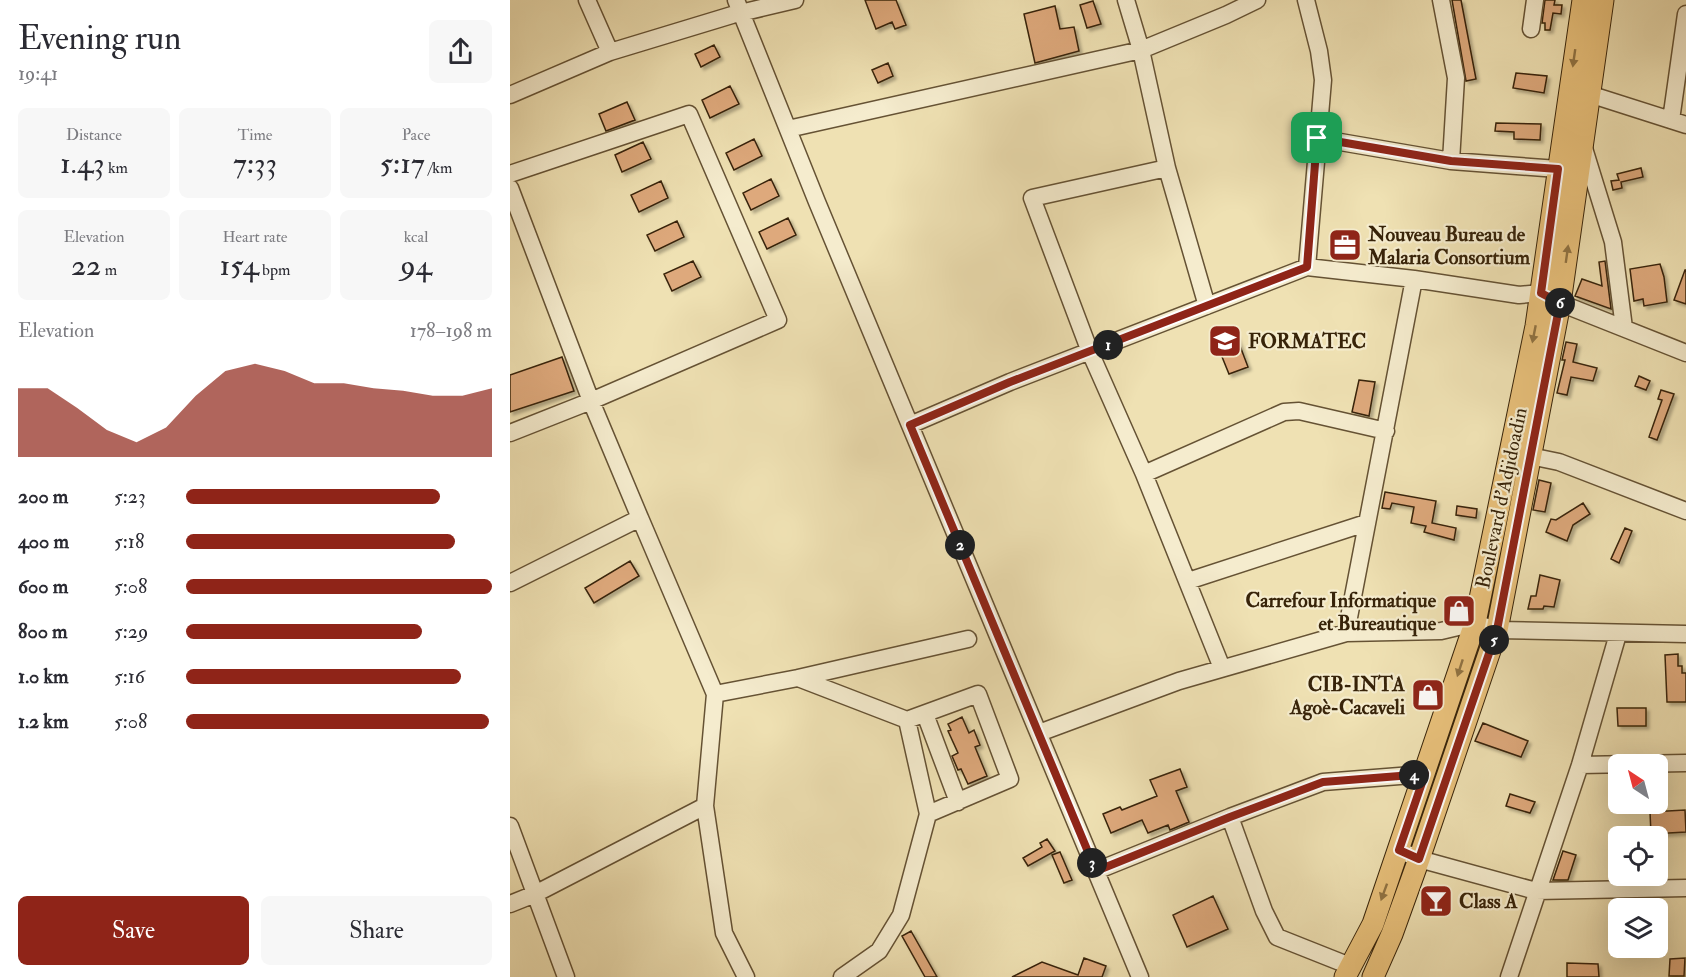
<!DOCTYPE html>
<meta charset="utf-8">
<style>
:root{--surface:#fff;--page:#f7f7f7;--text:#2b2b33;--muted:#7c7c81;--accent:#8f2418}
body{margin:0;font-family:"IM FELL Double Pica",serif;background:var(--page);color:var(--text);height:100vh;display:flex;flex-direction:column;font-size:22px;white-space:nowrap}
*{box-sizing:border-box;margin:0}
p{font-size:20px;color:var(--muted)}
.icon{flex:none;width:33px;height:33px;fill:none;stroke:currentColor;stroke-width:2;stroke-linecap:round;stroke-linejoin:round}
.map{position:relative;flex:1;overflow:hidden}
.drawer{display:flex;flex-direction:column;background:var(--surface);width:510px}
.drawer>*{flex:none}
.needle{width:39px;rotate:324deg}
.fabs{position:absolute;left:1098px;top:754px;display:grid;gap:12px}
.fabs a{display:grid;place-items:center;width:60px;height:60px;border-radius:9px;background:var(--surface);box-shadow:0 6px 24px #0002;font-size:30px}
.pin{position:absolute;display:grid;place-items:center;width:51px;height:51px;color:#fff;margin:-26px;border-radius:12px;box-shadow:0 3px 9px #0006}
.km{position:absolute;width:30px;height:30px;margin:-15px;border-radius:50%;background:#222;color:#fff;font-size:16px;line-height:30px;text-align:center}
.round{display:grid;place-items:center;flex:none;width:63px;height:63px;border-radius:9px;background:var(--page)}
.headline{display:flex;align-items:center;justify-content:space-between;height:102px;padding:0 18px}
h1{font-size:33px;font-weight:600;line-height:45px}
.stats{display:grid;grid-template-columns:repeat(3,1fr);gap:9px;height:102px;padding:6px 18px}
.stats div{display:grid;align-content:center;border-radius:9px;background:var(--page);text-align:center}
.stats b{font-size:30px;font-weight:600}
.stats small{font-size:16px;font-weight:400}
.stats p{font-size:16px}
.chart{height:168px;padding:12px 18px}
.chart p{display:flex;justify-content:space-between}
.chart svg{width:100%;height:108px;margin-top:6px;fill:var(--accent);opacity:.7}
.primary-button{display:flex;gap:12px;margin-top:auto;padding:12px 18px}
.primary-button a{flex:1;height:69px;border-radius:9px;background:var(--accent);color:#fff;font-size:24px;font-weight:600;line-height:69px;text-align:center}
.primary-button a+a{background:var(--page);color:var(--text)}
ul{padding:0 18px;list-style:none;font-size:20px}
li{display:grid;grid-template-columns:96px 72px 1fr;align-items:center;height:45px}
li i{height:15px;border-radius:8px;background:var(--accent)}
main{display:flex;flex:1;min-height:0}
.map>svg:first-child{display:block}
.building{fill:#dea97c;stroke:#372309;stroke-width:1.5;filter:url(#shadow)}
.lines{fill:none;stroke-linecap:round;stroke-linejoin:round}
.minor-casing{stroke:#655234;stroke-width:19}
.major-casing{stroke:#372309;stroke-width:23}
.minor{stroke:#f5ecce;stroke-width:16}
.major{stroke:#e8c07a;stroke-width:21}
.oneway{fill:#907242}
.route-casing{stroke:#fff;stroke-width:12}
.route{stroke:#8f2418;stroke-width:8}
.labels{text-anchor:middle;stroke-width:4.5;stroke-linejoin:round;paint-order:stroke}
.poi-label{font-size:20px;font-weight:bold;fill:#372309;stroke:#f5ecce;text-anchor:start}
.street-label{font-size:20px;fill:#372309;stroke:#f5ecce}
</style>
<main>
<section class="drawer">
<div class="headline"><div><h1>Evening run</h1><p>19:41</p></div><a class="round"><svg class="icon" aria-label="share" viewBox="0 0 24 24"><path d="M12 15V3M7 8l5-5 5 5M5 13v7h14v-7"/></svg></a></div>
<div class="stats">
<div><p>Distance</p><b>1.43<small> km</small></b></div>
<div><p>Time</p><b>7:33</b></div>
<div><p>Pace</p><b>5:17<small> /km</small></b></div>
</div>
<div class="stats">
<div><p>Elevation</p><b>22<small> m</small></b></div>
<div><p>Heart rate</p><b>154<small> bpm</small></b></div>
<div><p>kcal</p><b>94</b></div>
</div>
<div class="chart"><p><span>Elevation</span>178–198 m</p>
<svg viewBox="0 0 160 44" preserveAspectRatio="none"><path d="M0 44V16L10 16L20 24L30 33L40 38L50 32L60 19L70 9L80 6L90 9L100 14L110 14L120 16L130 17L140 19L150 19L160 16V44z"/></svg>
</div>
<ul>
<li><b>200 m</b>5:23<i style="width:83%"></i></li>
<li><b>400 m</b>5:18<i style="width:88%"></i></li>
<li><b>600 m</b>5:08<i style="width:100%"></i></li>
<li><b>800 m</b>5:29<i style="width:77%"></i></li>
<li><b>1.0 km</b>5:16<i style="width:90%"></i></li>
<li><b>1.2 km</b>5:08<i style="width:99%"></i></li>
</ul>
<div class="primary-button"><a>Save</a><a>Share</a></div>
</section>
<div class="map">
<svg width="1176" height="977" viewBox="0 0 1176 977">
<defs>
<filter id="shadow"><feDropShadow dx="3" dy="3" stdDeviation="1.5" flood-color="#0004"/></filter>
</defs>
<rect width="100%" height="100%" fill="#efe1b3"/>
<filter id="stains"><feTurbulence type="fractalNoise" baseFrequency=".00333" numOctaves="4"/><feColorMatrix values="0 0 0 0 .2 0 0 0 0 .09 0 0 0 0 .02 0 0 0 .5 -.17"/></filter>
<radialGradient id="worn" r=".72"><stop offset=".6" stop-color="#630" stop-opacity="0"/><stop offset="1" stop-color="#630" stop-opacity=".3"/></radialGradient>
<path class="building" d="M355,0H386L396,25L385,29L382,22L366,29Z
M942,0H951L966,79L956,81Z
M1035,0H1045L1044,5H1052L1051,14L1043,13L1040,30H1035V23H1032Z
M583,1L591,24L577,28L570,5Z
M545,6L550,29L564,27L569,51L525,63L514,14Z
M204,45L210,57L191,67L185,54Z
M378,63L383,76L368,83L362,70Z
M1006,73L1037,76L1034,93L1003,88Z
M220,86L229,104L200,118L192,100Z
M117,102L125,120L96,131L89,114Z
M986,123L1031,124L1030,140L1004,139V132L985,131Z
M244,139L252,156L224,170L216,153Z
M133,142L141,159L112,172L105,155Z
M1131,168L1133,177L1111,182L1112,188L1103,190L1101,181L1109,180L1107,174Z
M261,179L269,196L241,210L233,193Z
M151,181L158,198L129,212L121,195Z
M278,218L286,235L257,249L249,232Z
M167,221L174,237L145,251L137,235Z
M183,261L191,277L162,291L154,274Z
M1095,261L1101,309L1065,296L1072,279L1092,286L1089,262Z
M1150,264L1154,277L1157,302L1134,306L1133,299L1124,301L1120,269Z
M1175,270H1176V304L1164,300Z
M724,330L738,367L719,374L704,337Z
M1056,342L1067,344L1063,362L1087,368L1083,381L1061,377L1057,395L1047,393L1055,360H1052Z
M52,357L64,391L0,412V375Z
M1129,376L1140,381L1136,390L1125,386Z
M849,380L865,382L859,416L842,412Z
M1151,390L1164,394L1147,440L1139,437L1152,400L1148,399Z
M1029,480L1041,483L1035,512L1023,510Z
M875,492L926,501L922,523L946,528L944,540L914,532L916,526L901,523L904,507L882,503L880,509L872,508Z
M1073,503L1080,514L1063,525L1057,541L1036,532L1041,519L1046,520Z
M947,506L967,509L966,518L946,515Z
M1115,528L1122,531L1109,563L1101,559Z
M120,561L129,576L84,603L75,588Z
M1030,575L1050,580L1044,607L1034,606L1033,609H1018L1021,596H1026Z
M1168,654V666H1172V673H1176V702H1157L1155,655Z
M1107,708H1136V726H1108Z
M452,717L459,733L464,730L470,745L465,747L477,776L458,784L451,769L448,770L442,756L448,753L438,731L441,730L438,724Z
M973,723L1018,741L1011,757L965,741Z
M670,769L677,787L666,791L679,822L660,830L658,825L638,833L632,820L601,833L593,814L610,807L612,810L647,796L640,780Z
M1000,794L1025,802L1020,813L996,806Z
M1175,810L1176,832L1141,834L1140,812Z
M537,839L545,851L518,866L513,858L532,847L530,843Z
M1053,851L1066,855L1058,880H1043Z
M550,852L562,880L554,883L542,855Z
M703,896L718,929L677,947L663,915Z
M401,931L427,977H415L392,936Z
M574,958L596,966L592,977H502L532,962L568,975Z
M1175,958L1174,976H1159L1160,959Z
M1057,963L1088,964L1089,977H1057Z"/>
<g class="lines">
<defs>
<path id="minor" d="M77,0L100,52
M226,0L307,202L630,977
M616,0L631,50L657,168L697,306
M796,0L809,51L813,80L797,267
M931,0L946,78L941,161
M1021,29L1025,0
M1079,94L1176,125
M0,95L100,52L222,15L285,0
M1161,120L1176,14
M278,129L631,50L716,15L747,0
M807,138L941,161L1048,169
M1073,145L1103,242L1114,328
M657,168L522,198L580,352L634,474L712,668
M0,174L179,114L268,320L81,401L0,188
M400,425L500,382L797,267L904,279L1009,295L1031,293L1050,303L1176,353
M0,433L81,401L130,518L0,583
M1020,456L1049,462L1176,511
M634,474L774,412L789,411L876,431
M678,581L856,523
M836,633L904,279
M288,678L458,639
M205,694L288,678L397,720L418,814L391,915L369,951L332,977
M415,714L448,802
M397,720L468,694L500,779L418,814
M529,733L669,681L836,633L931,631L965,623L987,630L1176,634
M1070,765L1176,763
M195,806L214,933L236,977
M720,817L754,911L767,937L840,966
M0,826L56,977
M898,854L909,859L1026,891L1176,888
M586,871L720,817L813,782L915,774
M0,904L25,894L195,806L205,694L130,518
M999,977L1070,765L1108,634"/>
<path id="major" d="M835,977L863,924L965,623L1026,326L1073,0
M863,977L882,934L909,859L987,630L1050,303L1093,0"/>
</defs>
<use href="#minor" class="minor-casing"/>
<use href="#major" class="major-casing"/>
<use href="#minor" class="minor"/>
<use href="#major" class="major"/>
</g>
<defs><path id="oneway-solid" d="M-6-.8H1V-3.2L6.5 0L1 3.2V.8H-6Z" transform="scale(1.5)"/></defs>
<g class="oneway">
<use href="#oneway-solid" transform="translate(1064 58) rotate(98)"/>
<use href="#oneway-solid" transform="translate(1057 254) rotate(-82)"/>
<use href="#oneway-solid" transform="translate(1024 334) rotate(101)"/>
<use href="#oneway-solid" transform="translate(950 668) rotate(108)"/>
<use href="#oneway-solid" transform="translate(874 892) rotate(110)"/>
</g>
<g class="lines">
<defs>
<path id="route" d="M807,138L941,161L1048,169L1031,293L1050,303L987,630L909,859L889,850L915,774L813,782L720,817L586,871L400,425L500,382L797,267Z"/>
</defs>
<use href="#route" class="route-casing"/>
<use href="#route" class="route"/>
</g>
<defs>
<symbol id="office-square" viewBox="-11 -11 22 22"><rect x="-9" y="-9" width="18" height="18" rx="4" fill="#8f2418" stroke="#f5ecce"/><path d="M-6-3h4V-5.5h4V-3h4V5H-6ZM-1-4.5V-3h2v-1.5ZM-6 0V1H6V0Z" fill="#fff"/></symbol>
<symbol id="university-square" viewBox="-11 -11 22 22"><rect x="-9" y="-9" width="18" height="18" rx="4" fill="#8f2418" stroke="#f5ecce"/><path d="M0-5L7-2L0 1L-7-2ZM-4 1L0 2.5L4 1V4Q0 6-4 4Z" fill="#fff"/></symbol>
<symbol id="shop-square" viewBox="-11 -11 22 22"><rect x="-9" y="-9" width="18" height="18" rx="4" fill="#8f2418" stroke="#f5ecce"/><path d="M-5-2.5h2.3a2.7 3.5 0 0 1 5.4 0H5L5.5 6h-11ZM-1.5-2.5h3a1.5 2.3 0 0 0-3 0Z" fill="#fff"/></symbol>
<symbol id="bar-square" viewBox="-11 -11 22 22"><rect x="-9" y="-9" width="18" height="18" rx="4" fill="#8f2418" stroke="#f5ecce"/><path d="M-6-5H6L.8 .8V4.5H3.5V6h-7V4.5H-.8V.8Z" fill="#fff"/></symbol>
</defs>
<g fill-rule="evenodd">
<use href="#office-square" x="816" y="226" width="38" height="38"/>
<use href="#university-square" x="696" y="322" width="38" height="38"/>
<use href="#shop-square" x="930" y="592" width="38" height="38"/>
<use href="#shop-square" x="899" y="676" width="38" height="38"/>
<use href="#bar-square" x="907" y="882" width="38" height="38"/>
</g>
<g class="labels">
<g class="poi-label">
<text x="858" y="241">Nouveau Bureau de<tspan x="858" dy="23">Malaria Consortium</tspan></text>
<text x="738" y="348">FORMATEC</text>
<text x="926" y="607" text-anchor="end">Carrefour Informatique<tspan x="926" dy="23">et Bureautique</tspan></text>
<text x="895" y="691" text-anchor="end">CIB-INTA<tspan x="895" dy="23">Agoè-Cacaveli</tspan></text>
<text x="949" y="908">Class A</text>
</g>
<g class="street-label">
<text transform="translate(991 498) rotate(-78)" y="7">Boulevard d'Adjidoadin</text>
</g>
</g>
<rect width="100%" height="100%" filter="url(#stains)"/>
<rect width="100%" height="100%" fill="url(#worn)"/>
</svg>
<div class="fabs">
<a><svg class="needle" viewBox="-14 -14 28 28"><path d="M0-13l5 13h-10z" fill="#e53935"/><path d="M0 13l5-13h-10z" fill="#7c7c81"/></svg></a>
<a><svg class="icon" aria-label="locate" viewBox="0 0 24 24"><circle cx="12" cy="12" r="6"/><path d="M12 2v4M12 18v4M2 12h4M18 12h4"/></svg></a>
<a><svg class="icon" aria-label="layers" viewBox="0 0 24 24"><path d="M12 4l9 5-9 5-9-5zM3 14l9 5 9-5"/></svg></a>
</div>
<div class="pin" style="left:807px;top:138px;background:#1e9e55"><svg class="icon" aria-label="arrive" viewBox="0 0 24 24"><path d="M6 21V4h12l-3 4 3 4H6"/></svg></div>
<b class="km" style="left:598px;top:345px">1</b>
<b class="km" style="left:450px;top:545px">2</b>
<b class="km" style="left:582px;top:863px">3</b>
<b class="km" style="left:904px;top:775px">4</b>
<b class="km" style="left:984px;top:640px">5</b>
<b class="km" style="left:1050px;top:303px">6</b>
</div>
</main>
